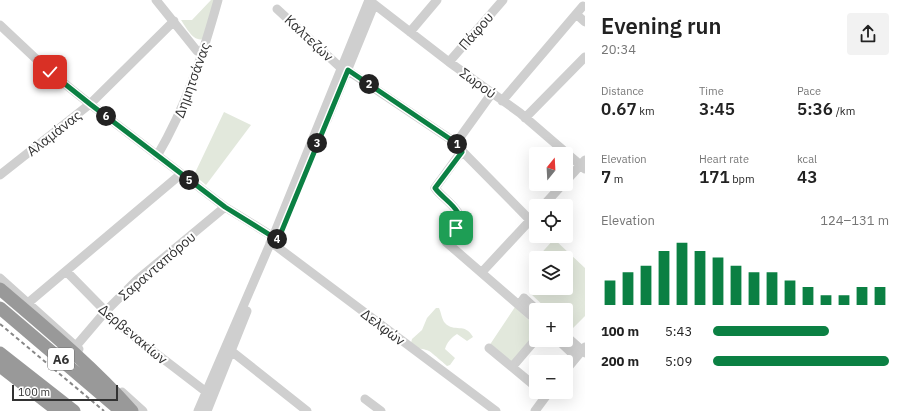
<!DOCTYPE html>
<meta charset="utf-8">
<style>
:root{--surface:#fff;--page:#f2f2f2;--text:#222;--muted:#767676;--accent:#0b8043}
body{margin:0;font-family:"IBM Plex Sans",sans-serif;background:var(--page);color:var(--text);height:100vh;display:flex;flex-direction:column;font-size:15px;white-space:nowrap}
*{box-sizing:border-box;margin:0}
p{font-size:13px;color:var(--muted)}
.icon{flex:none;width:22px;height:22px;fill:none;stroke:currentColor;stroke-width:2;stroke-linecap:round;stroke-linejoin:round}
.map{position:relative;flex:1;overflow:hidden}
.panel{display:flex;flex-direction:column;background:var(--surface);width:320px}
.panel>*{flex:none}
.needle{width:26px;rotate:18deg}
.tools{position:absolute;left:529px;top:147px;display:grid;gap:8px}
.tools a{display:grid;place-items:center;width:44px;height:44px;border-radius:4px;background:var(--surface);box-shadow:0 4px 16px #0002;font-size:20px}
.scale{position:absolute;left:12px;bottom:10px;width:106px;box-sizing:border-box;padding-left:4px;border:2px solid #323232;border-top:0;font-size:11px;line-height:14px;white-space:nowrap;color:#323232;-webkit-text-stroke:3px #fff;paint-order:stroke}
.pin{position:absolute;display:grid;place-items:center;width:34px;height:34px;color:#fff;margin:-17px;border-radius:8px;box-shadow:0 2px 6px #0006}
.km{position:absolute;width:20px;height:20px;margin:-10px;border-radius:50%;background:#222;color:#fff;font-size:11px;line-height:20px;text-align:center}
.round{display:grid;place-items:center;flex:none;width:42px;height:42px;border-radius:4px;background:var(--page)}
.headline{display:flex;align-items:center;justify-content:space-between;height:68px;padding:0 16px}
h1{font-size:22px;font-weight:600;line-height:30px}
.metrics{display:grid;grid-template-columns:repeat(3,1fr);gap:6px;height:68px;padding:4px 16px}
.metrics div{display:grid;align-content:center}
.metrics b{font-size:17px;font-weight:600}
.metrics small{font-size:11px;font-weight:400}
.metrics p{font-size:11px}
.chart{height:112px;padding:8px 16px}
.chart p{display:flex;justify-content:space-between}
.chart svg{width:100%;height:72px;margin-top:4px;stroke:var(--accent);stroke-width:6}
ul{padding:0 16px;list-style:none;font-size:13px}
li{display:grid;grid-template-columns:64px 48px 1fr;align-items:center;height:30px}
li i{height:10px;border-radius:5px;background:var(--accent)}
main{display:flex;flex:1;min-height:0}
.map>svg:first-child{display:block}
.green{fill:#e2e8dc}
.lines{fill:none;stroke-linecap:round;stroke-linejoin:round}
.minor{stroke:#cfcfcf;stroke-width:9}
.highway{stroke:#999;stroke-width:13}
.rail{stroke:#878787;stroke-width:2;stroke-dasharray:4 3;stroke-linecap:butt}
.route-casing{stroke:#fff;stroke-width:8}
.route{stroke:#0b8043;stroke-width:5}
.labels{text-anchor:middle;stroke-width:4;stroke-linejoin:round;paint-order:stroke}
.shield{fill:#fff;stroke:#707070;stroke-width:1}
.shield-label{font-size:13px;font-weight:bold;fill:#323232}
.street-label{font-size:14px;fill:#323232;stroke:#fff}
</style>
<main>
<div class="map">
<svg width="585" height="411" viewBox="0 0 585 411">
<rect width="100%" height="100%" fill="#fff"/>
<path class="green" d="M211,0H216L203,39C193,42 186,27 181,20H192Z
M224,112L251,125L206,185L194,175Z
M554,239L585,268V316L570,331L566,327V310H548L531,294L535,289L532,276L536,262V288H566V258H537Z
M515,307L536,327V334L511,364L489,346Z
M436,308H439C441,312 442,320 445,323C454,333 465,322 473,337L467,341L457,334C451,338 447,342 445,349L455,358L450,365L447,366C445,364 431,352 429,351C420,347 421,352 411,343L412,339L422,330L427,318Z"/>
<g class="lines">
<path class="minor" d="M156,0L197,51L202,54
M370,1L449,62L520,113L585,169
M277,9L341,68
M576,14L585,22
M0,25L50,72L90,104L225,207L277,239
M410,32L437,0
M449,62L503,0
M347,70L456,143L462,151L530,220
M502,101L583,6
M525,118L585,57
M327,120L374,5
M456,143L492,93
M462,151L435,188C442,199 470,213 456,228C453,231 449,233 446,236V242L536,320
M157,156C186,107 203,54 218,0
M0,175L90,104L174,21
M566,181L585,160
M543,206L563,184
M270,243L276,246L496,411
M66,271L119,325L205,391
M482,272L536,214
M0,278L79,349
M28,303L181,174
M519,305L524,298L537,310
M566,336L585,353
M558,340L576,357
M76,346L105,312L137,280L225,207
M489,348L536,387
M230,350L307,411
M512,367L536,339
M566,370L585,347
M122,392L143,411
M365,399L381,411
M198,411L273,237L369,0
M207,411L247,311
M535,411L549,392"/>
<path class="highway" d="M0,289C46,328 92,366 132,411
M0,308L121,411
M0,353L74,411
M0,366L58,411"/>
<path class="rail" d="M0,324L104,411"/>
</g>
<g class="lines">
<defs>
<path id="route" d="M50,72L90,104L225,207L278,240L348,70L456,143L462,152L435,188C444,201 468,211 456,228"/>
</defs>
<use href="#route" class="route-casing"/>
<use href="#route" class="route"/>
</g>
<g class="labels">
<rect class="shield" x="48" y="348" width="26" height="22" rx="3"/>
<g class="shield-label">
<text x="61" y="364">Α6</text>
</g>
<g class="street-label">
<text transform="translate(476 31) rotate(-49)" y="5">Πάφου</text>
<text transform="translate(309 38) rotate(43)" y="5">Καλτεζών</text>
<text transform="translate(192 80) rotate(-70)" y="5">Δημητσάνας</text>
<text transform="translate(478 83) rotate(36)" y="5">Σωρού</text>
<text transform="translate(54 133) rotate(-38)" y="5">Αλαμάνας</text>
<text transform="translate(157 266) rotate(-41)" y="5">Σαρανταπόρου</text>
<text transform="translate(383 327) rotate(37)" y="5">Δελφών</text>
<text transform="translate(133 334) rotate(40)" y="5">Δερβενακίων</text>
</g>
</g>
</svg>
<div class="tools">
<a><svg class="needle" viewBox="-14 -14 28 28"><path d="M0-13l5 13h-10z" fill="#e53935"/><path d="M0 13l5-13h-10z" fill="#767676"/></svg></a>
<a><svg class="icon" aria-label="locate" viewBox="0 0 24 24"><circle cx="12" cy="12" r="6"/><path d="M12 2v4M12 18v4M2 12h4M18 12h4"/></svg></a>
<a><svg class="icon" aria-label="layers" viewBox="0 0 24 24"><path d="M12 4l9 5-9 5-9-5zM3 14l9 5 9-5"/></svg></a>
<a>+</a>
<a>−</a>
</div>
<div class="scale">100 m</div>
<div class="pin" style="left:456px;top:228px;background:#1e9e55"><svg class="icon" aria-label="arrive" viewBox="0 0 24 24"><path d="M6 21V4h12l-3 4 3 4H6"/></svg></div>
<div class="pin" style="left:50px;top:72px;background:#d93025"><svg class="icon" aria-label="check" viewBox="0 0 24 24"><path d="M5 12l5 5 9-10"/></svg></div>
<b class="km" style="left:457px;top:144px">1</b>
<b class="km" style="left:369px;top:84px">2</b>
<b class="km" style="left:317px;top:143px">3</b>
<b class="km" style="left:277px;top:239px">4</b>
<b class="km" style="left:189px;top:180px">5</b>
<b class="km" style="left:106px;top:116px">6</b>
</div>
<section class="panel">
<div class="headline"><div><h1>Evening run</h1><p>20:34</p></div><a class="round"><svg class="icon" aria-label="share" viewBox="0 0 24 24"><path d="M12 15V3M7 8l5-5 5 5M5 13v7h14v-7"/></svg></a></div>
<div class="metrics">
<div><p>Distance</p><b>0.67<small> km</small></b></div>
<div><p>Time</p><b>3:45</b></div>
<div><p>Pace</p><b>5:36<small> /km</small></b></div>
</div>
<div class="metrics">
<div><p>Elevation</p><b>7<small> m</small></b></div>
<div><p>Heart rate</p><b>171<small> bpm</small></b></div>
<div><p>kcal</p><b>43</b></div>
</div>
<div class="chart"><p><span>Elevation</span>124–131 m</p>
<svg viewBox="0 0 160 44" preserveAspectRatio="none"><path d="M5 44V29M15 44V24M25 44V20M35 44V11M45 44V6M55 44V11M65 44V15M75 44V20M85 44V24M95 44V24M105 44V29M115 44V33M125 44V38M135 44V38M145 44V33M155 44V33"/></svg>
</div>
<ul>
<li><b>100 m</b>5:43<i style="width:66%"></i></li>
<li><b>200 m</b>5:09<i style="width:100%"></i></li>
</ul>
</section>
</main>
